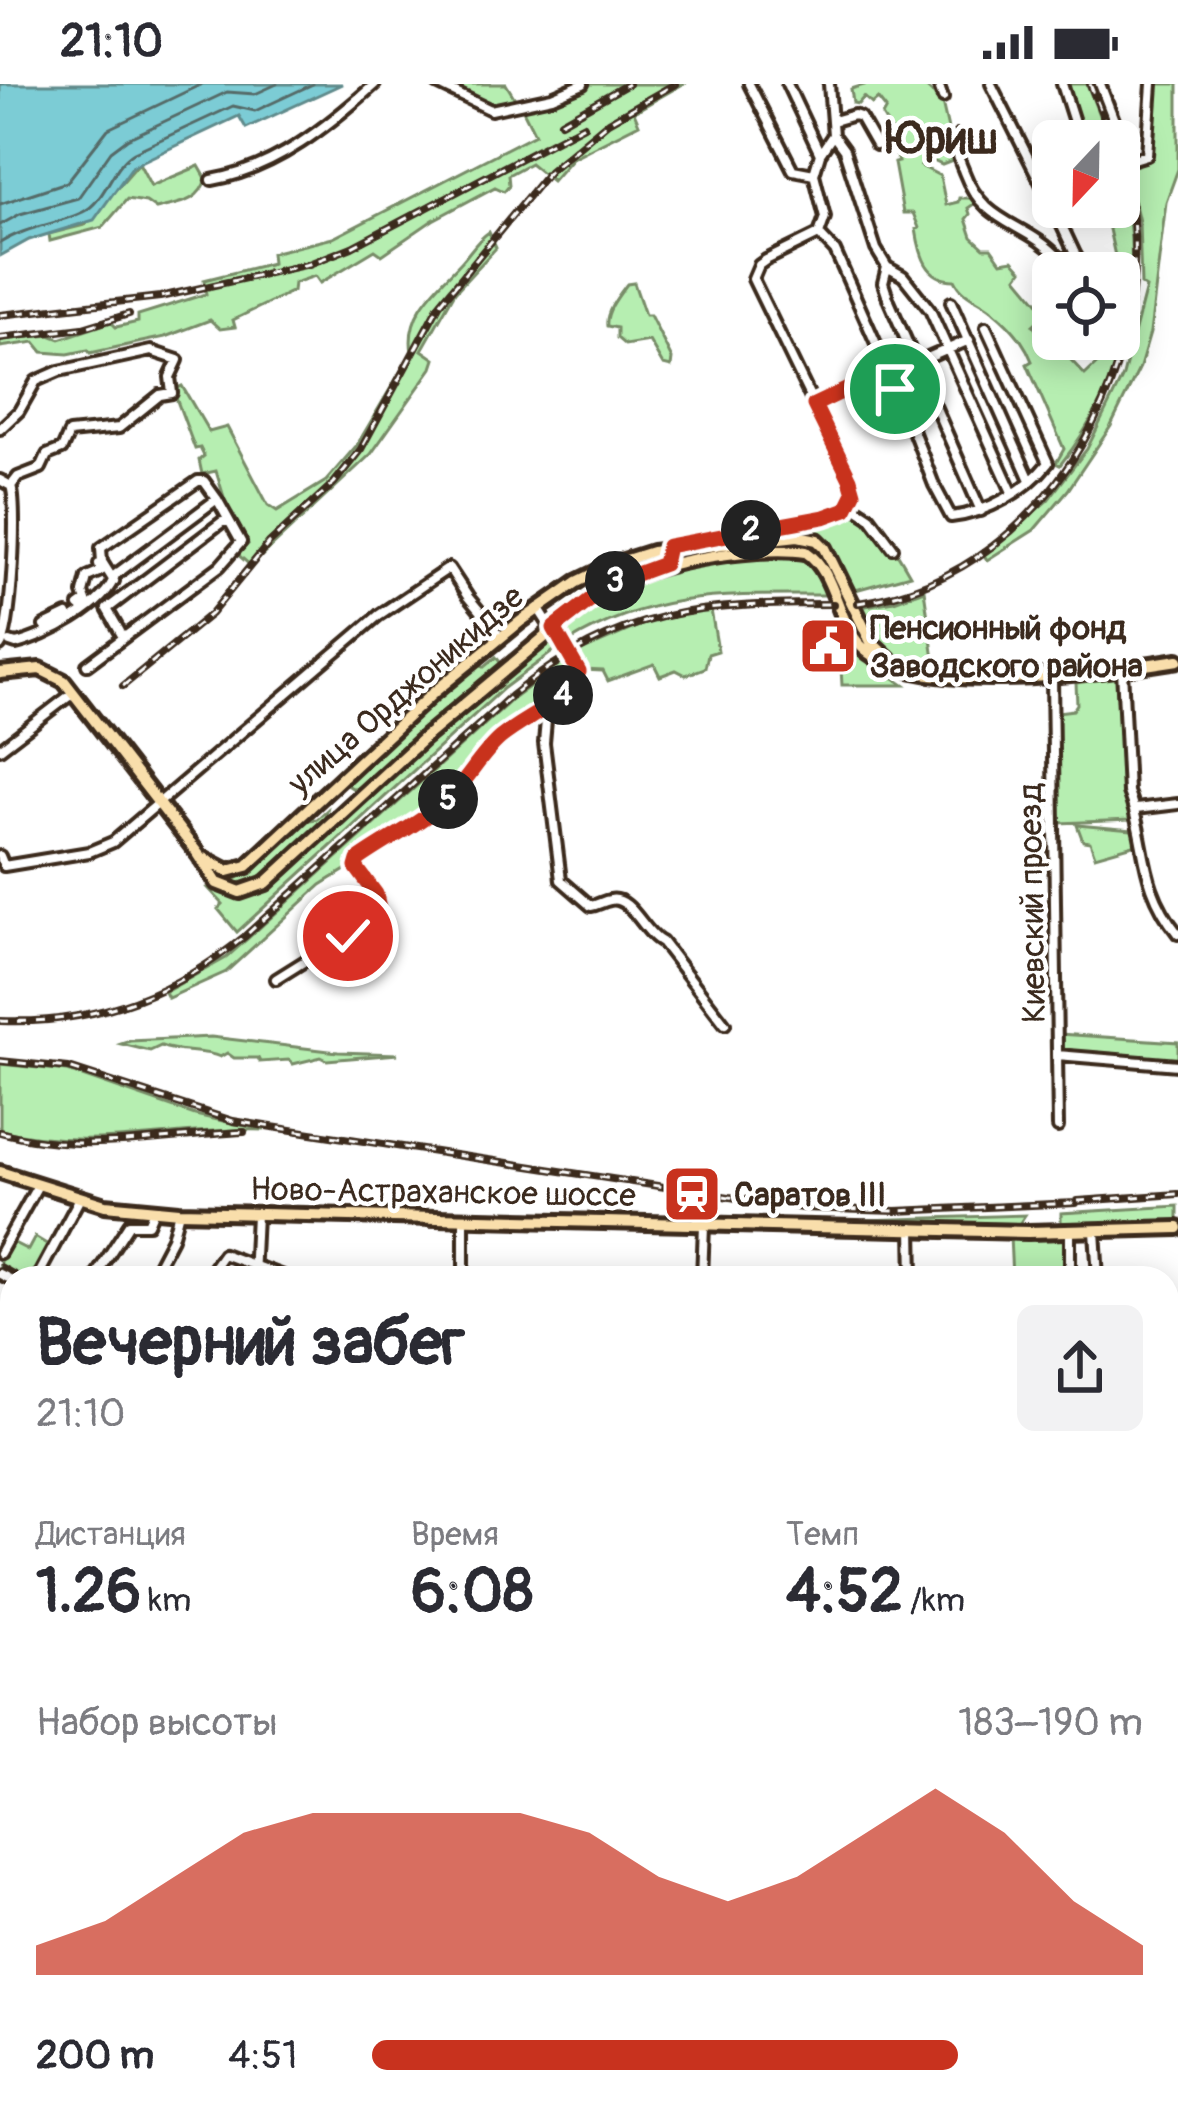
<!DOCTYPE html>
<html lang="ru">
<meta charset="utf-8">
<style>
:root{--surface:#fff;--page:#f2f2f3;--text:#2b2b33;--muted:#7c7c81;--accent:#c8321e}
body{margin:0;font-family:Pangolin,sans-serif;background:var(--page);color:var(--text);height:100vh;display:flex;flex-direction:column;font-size:45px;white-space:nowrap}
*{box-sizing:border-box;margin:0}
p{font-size:39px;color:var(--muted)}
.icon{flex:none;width:66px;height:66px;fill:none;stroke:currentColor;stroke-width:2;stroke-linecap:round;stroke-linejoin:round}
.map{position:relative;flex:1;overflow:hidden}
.details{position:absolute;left:0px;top:1182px;width:1179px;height:858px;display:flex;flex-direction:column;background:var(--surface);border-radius:36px 36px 0 0;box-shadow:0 6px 30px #0003}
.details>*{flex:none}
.needle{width:78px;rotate:202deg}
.fabs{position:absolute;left:1032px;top:36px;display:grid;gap:24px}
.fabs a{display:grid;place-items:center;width:108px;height:108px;border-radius:18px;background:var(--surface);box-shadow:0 6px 30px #0003;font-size:60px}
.pin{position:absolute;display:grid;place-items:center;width:102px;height:102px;color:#fff;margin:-51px;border:6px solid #fff;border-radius:50%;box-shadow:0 3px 12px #0007}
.km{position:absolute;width:60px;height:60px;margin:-30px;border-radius:50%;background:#222;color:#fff;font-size:33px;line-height:60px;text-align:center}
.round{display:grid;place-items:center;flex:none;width:126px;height:126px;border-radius:18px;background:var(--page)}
.head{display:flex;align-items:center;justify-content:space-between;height:204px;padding:0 36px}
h1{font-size:66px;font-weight:700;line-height:90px}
.stats{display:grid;grid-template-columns:repeat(3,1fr);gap:18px;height:204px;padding:12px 36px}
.stats div{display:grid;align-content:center}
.stats b{font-size:60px;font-weight:700}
.stats small{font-size:33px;font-weight:400}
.stats p{font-size:33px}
.chart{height:336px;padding:24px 36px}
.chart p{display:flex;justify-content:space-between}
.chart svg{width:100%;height:216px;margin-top:12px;fill:var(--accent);opacity:.7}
ul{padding:0 36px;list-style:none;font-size:39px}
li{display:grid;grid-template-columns:192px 144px 1fr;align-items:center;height:90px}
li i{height:30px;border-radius:15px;background:var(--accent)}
.status{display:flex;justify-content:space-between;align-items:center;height:84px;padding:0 60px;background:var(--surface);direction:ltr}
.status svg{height:33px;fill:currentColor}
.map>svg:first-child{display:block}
.green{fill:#b6eeb1;stroke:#788c68;stroke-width:3}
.water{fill:#7bccd5;stroke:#618b8c;stroke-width:3}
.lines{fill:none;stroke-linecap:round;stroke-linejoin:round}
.shore{stroke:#556b67;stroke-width:3}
.minor-casing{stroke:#3b2a1e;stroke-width:16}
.major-casing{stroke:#3b2a1e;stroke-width:20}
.minor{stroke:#fff;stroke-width:8}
.major{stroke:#f9deab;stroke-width:10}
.tram{stroke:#3b2a1e;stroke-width:3}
.rail-casing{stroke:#3b2a1e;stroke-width:8}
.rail{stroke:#fff;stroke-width:3;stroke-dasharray:9;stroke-linecap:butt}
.route-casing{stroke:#fff;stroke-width:24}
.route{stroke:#c8321e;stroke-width:15}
.labels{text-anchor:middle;stroke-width:9;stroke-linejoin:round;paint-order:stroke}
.poi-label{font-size:33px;font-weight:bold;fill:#3b2a1e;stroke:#fff;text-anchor:start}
.street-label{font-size:33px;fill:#3b2a1e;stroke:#fff}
.district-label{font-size:45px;font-weight:bold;fill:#3b2a1e;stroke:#fff}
</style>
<div class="status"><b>21:10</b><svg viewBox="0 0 49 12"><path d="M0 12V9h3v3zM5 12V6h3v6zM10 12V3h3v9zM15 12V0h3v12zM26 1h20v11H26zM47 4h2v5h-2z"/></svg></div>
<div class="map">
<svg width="1178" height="2040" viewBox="0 0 1178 2040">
<rect width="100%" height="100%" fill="#fff"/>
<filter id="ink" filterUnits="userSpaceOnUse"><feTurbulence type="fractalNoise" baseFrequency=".00833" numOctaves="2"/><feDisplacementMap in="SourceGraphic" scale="24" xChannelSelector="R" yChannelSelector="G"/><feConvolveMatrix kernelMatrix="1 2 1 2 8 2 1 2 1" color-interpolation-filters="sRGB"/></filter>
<g filter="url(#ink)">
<path class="green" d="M443,0H506L517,18L492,23Z
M589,0H683L634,28L639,40L572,74L552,97L530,79L508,91L509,101L504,107L495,103L433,136L382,171L375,166L320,199L315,192L294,199L293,207L233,236L235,243L220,245L210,236L165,253L90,269L88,266L68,270L43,268L35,258L0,263V256L50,251L60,255L111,238L116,243L138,238V231L206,210L204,196L272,179L271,169L333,154L535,50L522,24L553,17Z
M867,0H922L932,9L939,6L955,76L942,81L927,74L921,82L940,92L946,121L958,118L959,114H974L977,118L968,124L970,130L966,135L972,153L984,164H991L1001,178L1013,176L1022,186L1017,193L1047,229L1033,241L1039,250L1053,242V255H1063L1069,274L1085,291L1104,273L1103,255H1119V189H1115V172L1104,123H1119V84C1147,189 1129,296 1060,381L1056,379L1064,365L1027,280L1032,277C1025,258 1010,241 994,228C981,216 963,213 955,196C926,196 920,171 916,145L919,144L913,129H903L894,79L898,78L893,61L897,56L882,32L886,25L878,15L872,20L864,13L858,20L853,19L851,5Z
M1064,0H1087L1109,57H1082Z
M1154,0H1178V85L1166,118L1150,249L1140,283L1111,342L1068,406L1034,446L987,476L984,471L1048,416L1087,365L1123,292L1146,204L1141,201L1139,138L1121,59L1131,77L1150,67Z
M139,79L151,102L199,82L206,94C200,119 178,119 156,125L146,118L127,115L103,143L50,157L49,150L85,141Z
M489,148L496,164L455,208L422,266L435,275L432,284L371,370L251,482L237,470L248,460L231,436L216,387L202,390L199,376L204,372L200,364L195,365L173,306L182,302L209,348L227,343L268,421L277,427L326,397L357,361L412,268C405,228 437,204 462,177C471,167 477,156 489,148Z
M634,199L645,231H650L672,275L671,283L663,281L649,257L625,261L617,254V244L607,242C605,228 618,212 627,200Z
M855,427C880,438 897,468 910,491L852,507L837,476L818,453L694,459L835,435Z
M799,468L816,485L829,511C731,511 654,506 567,559L560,544L613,502L667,484Z
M924,506L935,582C888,572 880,566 860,523L894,517Z
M711,526L718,567L708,570L705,584L686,591L676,586L660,592L654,580L608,597L603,587L583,586L574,570L650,537Z
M848,550L866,575L904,601H842L839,552Z
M552,552L562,561L504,604L237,848L218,825L223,820L209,805L243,812L269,802L427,655Z
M496,573L503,582L366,703L352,704L346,700L348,693L478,577L484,583Z
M569,573L574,585L569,601L546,623L491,660L443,717L407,745L371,761L345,786L321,801L226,888L168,914L165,908L226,874L514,614Z
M1116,593L1130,736L1059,739L1057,628L1073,626L1077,620L1076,599Z
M327,726L322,745L264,797L250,804L233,802L234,796L253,786L300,737L317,735Z
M1077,741L1132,746L1137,760L1095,772L1090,758L1083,757Z
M1059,950L1178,958V979L1060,968Z
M211,953L338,968L398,970L327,976L321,973L293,980L289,976L260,978L258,974H234L227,969L220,973C203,965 180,970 161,962L150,967L121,960L130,957Z
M0,980L68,987L195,1031L265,1046C176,1043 89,1068 0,1046Z
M1178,1122V1139L1061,1143V1129Z
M1025,1131L1017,1143L864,1136Z
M1010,1152L1064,1155L1069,1194H1012Z
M35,1153L55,1165L42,1194H12L0,1188V1162L4,1154L28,1166Z
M0,1548L12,1552V1707L0,1696Z"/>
<path class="water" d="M0,0H342L246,44L239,32L139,79L132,83L94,136L29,156L0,172Z"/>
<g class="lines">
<path class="shore" d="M0,120L67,98L108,45L202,0
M0,141L20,130L78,114L111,67L127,55L227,8L255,10L277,0
M0,159C27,142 56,141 83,128C106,117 111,82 134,68L233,22L255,27L313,0"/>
<defs>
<path id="minor" d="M437,0L491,26L552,13L583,0
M749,0L793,86L814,90
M787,0L820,70
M938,0L943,14
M991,0L1053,123
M1062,0L1080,57
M1100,0L1122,57L1134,75L1147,71L1152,0
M833,37L854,31L860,33L876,61
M833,51L844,66L876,165L887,183L903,192L930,226L1012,408
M958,52C955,69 958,73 964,88C984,142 1025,137 1060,175L1076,171
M212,96C276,85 329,41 375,0
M1053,123L1084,189
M819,150L835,167L902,318L934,401L951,433C987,429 1026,407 1048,379L986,243
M819,150L825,133L814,90L820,70L833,51L829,0
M887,183L883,199L889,217L981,427
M951,218L1030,396
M1101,255L1102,272
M891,290L969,256
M814,321L887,287
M0,345L19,327L36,297L59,287L151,267L178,276L170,293L172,309L160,311L119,344L69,349L62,365L47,371L41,384L18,393L11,402
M0,396L11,402C18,419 12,547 0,562
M850,420L870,433L893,464
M669,462L833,431L846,425L853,416L850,395L753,195L759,181L766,176L819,150
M114,497L102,478L101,464L198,397H204L217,415
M79,522L86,517L83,509L87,493L101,487L99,480
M44,542L67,531
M123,553L107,525L222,438H229
M10,558L16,560C45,553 107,522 115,491L217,415L241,458L220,482L87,581
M1122,585L1128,708C1148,759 1137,799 1178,850
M1052,594L1058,1043
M547,625L544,659L561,796L591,822C598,821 603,817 610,816C631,811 644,850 662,858L725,940
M0,665L73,609
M1136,725L1178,720
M0,772L4,782L89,768L113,758L379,531L449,484L468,513L501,553
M276,895L372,835L379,824L376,810L356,783L358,776C386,756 417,741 444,719C466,700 479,672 500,654C528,631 562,622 579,588L538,524
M1057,971L1178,981
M464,1134V1194
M912,1144L913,1194
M1095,1147L1098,1194
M1070,1148V1194
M0,1169L38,1101
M0,1190L12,1196
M37,1194L80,1114
M94,1194L129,1140H148L154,1126
M151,1194L172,1154L179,1128
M206,1194L223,1170L288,1194
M253,1194L256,1130
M702,1194L704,1141
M0,1304L12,1312
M1167,1442H1178
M0,1546L12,1550
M1167,1588H1178
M1167,1684L1178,1683
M1167,1779H1178
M1167,1875H1178
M0,1881L12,1896
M1167,1969L1178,1970
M0,1972L12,1964
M118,2028L128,2040
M395,2028L405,2040
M512,2028L519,2040
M915,2028L916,2040
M1089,2028L1091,2040
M1147,2028V2040
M30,2040L46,2028
M214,2040L230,2028
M306,2040L324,2028
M577,2040H583
M700,2040V2028
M806,2040V2028"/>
<path id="major" d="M0,589L40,585L64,597L199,771L217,799L240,808L266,799L425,653L595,511C636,480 755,460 806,468C836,488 836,537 861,562C913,617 1109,587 1178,576
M201,773L228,787L247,782L433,609L521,537L577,498L614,480L652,468L798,452L817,456L825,464L871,558L889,575
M0,1088L105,1121L179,1128L1028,1148L1178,1144"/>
</defs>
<use href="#minor" class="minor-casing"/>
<use href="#major" class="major-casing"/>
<use href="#minor" class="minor"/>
<use href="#major" class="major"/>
<path class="tram" d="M0,1180L25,1194
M1167,1439H1178"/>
<defs>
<path id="rail" d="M1090,0L1113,57
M561,38L628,0
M0,231L160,213L309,180L352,163L584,41
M0,254L83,244L129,230
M858,519C1062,489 1178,252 1119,64
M123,602L211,530L269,459L334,399L361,365L439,221L549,87L608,38L675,0
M0,937C91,941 173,911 244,853L512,611C620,524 699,520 833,520
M0,977L69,984L233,1037L802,1124L896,1127L1076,1119
M0,1048C81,1071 162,1052 244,1048
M1078,1117L1178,1110"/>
</defs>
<use href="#rail" class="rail-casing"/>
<use href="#rail" class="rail"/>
</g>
</g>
<g class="lines" filter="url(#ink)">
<defs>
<path id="route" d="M348,852L372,835L379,824L376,810L356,783L358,776C386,756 418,741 445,718C466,700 479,672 500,654C528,631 562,622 579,588L554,544L612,499L664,480L668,462L824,433L846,425L854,409L850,395L814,321L886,287L895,305"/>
</defs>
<use href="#route" class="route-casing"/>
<use href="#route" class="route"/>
</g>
<defs>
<symbol id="civic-square" viewBox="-11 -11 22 22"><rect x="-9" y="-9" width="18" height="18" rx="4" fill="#c8321e" stroke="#fff"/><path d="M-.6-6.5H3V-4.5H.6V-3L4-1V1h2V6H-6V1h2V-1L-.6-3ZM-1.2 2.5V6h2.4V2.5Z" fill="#fff"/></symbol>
<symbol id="station-square" viewBox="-11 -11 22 22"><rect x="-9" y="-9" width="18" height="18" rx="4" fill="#c8321e" stroke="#fff"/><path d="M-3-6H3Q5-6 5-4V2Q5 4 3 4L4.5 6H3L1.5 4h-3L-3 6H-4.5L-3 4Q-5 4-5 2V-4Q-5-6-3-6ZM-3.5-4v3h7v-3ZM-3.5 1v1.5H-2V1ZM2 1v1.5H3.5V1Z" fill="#fff"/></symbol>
</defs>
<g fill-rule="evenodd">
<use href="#civic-square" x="795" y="529" width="66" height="66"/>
<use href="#station-square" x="659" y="1077" width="66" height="66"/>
</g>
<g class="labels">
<g class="poi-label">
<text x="870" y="555">Пенсионный фонд<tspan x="870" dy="38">Заводского района</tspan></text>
<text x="734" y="1122">Саратов III</text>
</g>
<g class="street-label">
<text transform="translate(405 605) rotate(-41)" y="12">улица Орджоникидзе</text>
<text transform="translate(1031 819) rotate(-91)" y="12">Киевский проезд</text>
<text transform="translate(443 1107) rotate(1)" y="12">Ново-Астраханское шоссе</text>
</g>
<g class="district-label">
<text x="942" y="69">Юриш</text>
</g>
</g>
</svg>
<div class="fabs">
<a><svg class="needle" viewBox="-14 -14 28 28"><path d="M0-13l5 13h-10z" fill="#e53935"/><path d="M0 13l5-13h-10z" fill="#7c7c81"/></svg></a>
<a><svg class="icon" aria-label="locate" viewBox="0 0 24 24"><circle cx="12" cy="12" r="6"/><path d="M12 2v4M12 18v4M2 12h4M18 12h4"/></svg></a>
</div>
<div class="pin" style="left:895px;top:305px;background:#1e9e55"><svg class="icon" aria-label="arrive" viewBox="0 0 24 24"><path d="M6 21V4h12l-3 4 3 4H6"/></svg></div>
<div class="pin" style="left:348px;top:852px;background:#d93025"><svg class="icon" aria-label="check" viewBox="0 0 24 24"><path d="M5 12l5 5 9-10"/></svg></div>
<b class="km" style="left:751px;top:446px">2</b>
<b class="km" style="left:615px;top:497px">3</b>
<b class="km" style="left:563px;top:611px">4</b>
<b class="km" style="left:448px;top:715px">5</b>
<section class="details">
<div class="head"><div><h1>Вечерний забег</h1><p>21:10</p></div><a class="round"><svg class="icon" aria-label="share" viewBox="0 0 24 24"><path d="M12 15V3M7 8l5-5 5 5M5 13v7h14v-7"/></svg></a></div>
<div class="stats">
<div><p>Дистанция</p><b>1.26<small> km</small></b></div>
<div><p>Время</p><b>6:08</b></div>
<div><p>Темп</p><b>4:52<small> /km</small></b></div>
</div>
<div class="chart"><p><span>Набор высоты</span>183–190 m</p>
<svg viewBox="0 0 160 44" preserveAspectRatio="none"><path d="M0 44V38L10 33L20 24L30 15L40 11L50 11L60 11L70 11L80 15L90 24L100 29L110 24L120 15L130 6L140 15L150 29L160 38V44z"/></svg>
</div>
<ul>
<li><b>200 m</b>4:51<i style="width:76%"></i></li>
</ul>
</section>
</div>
